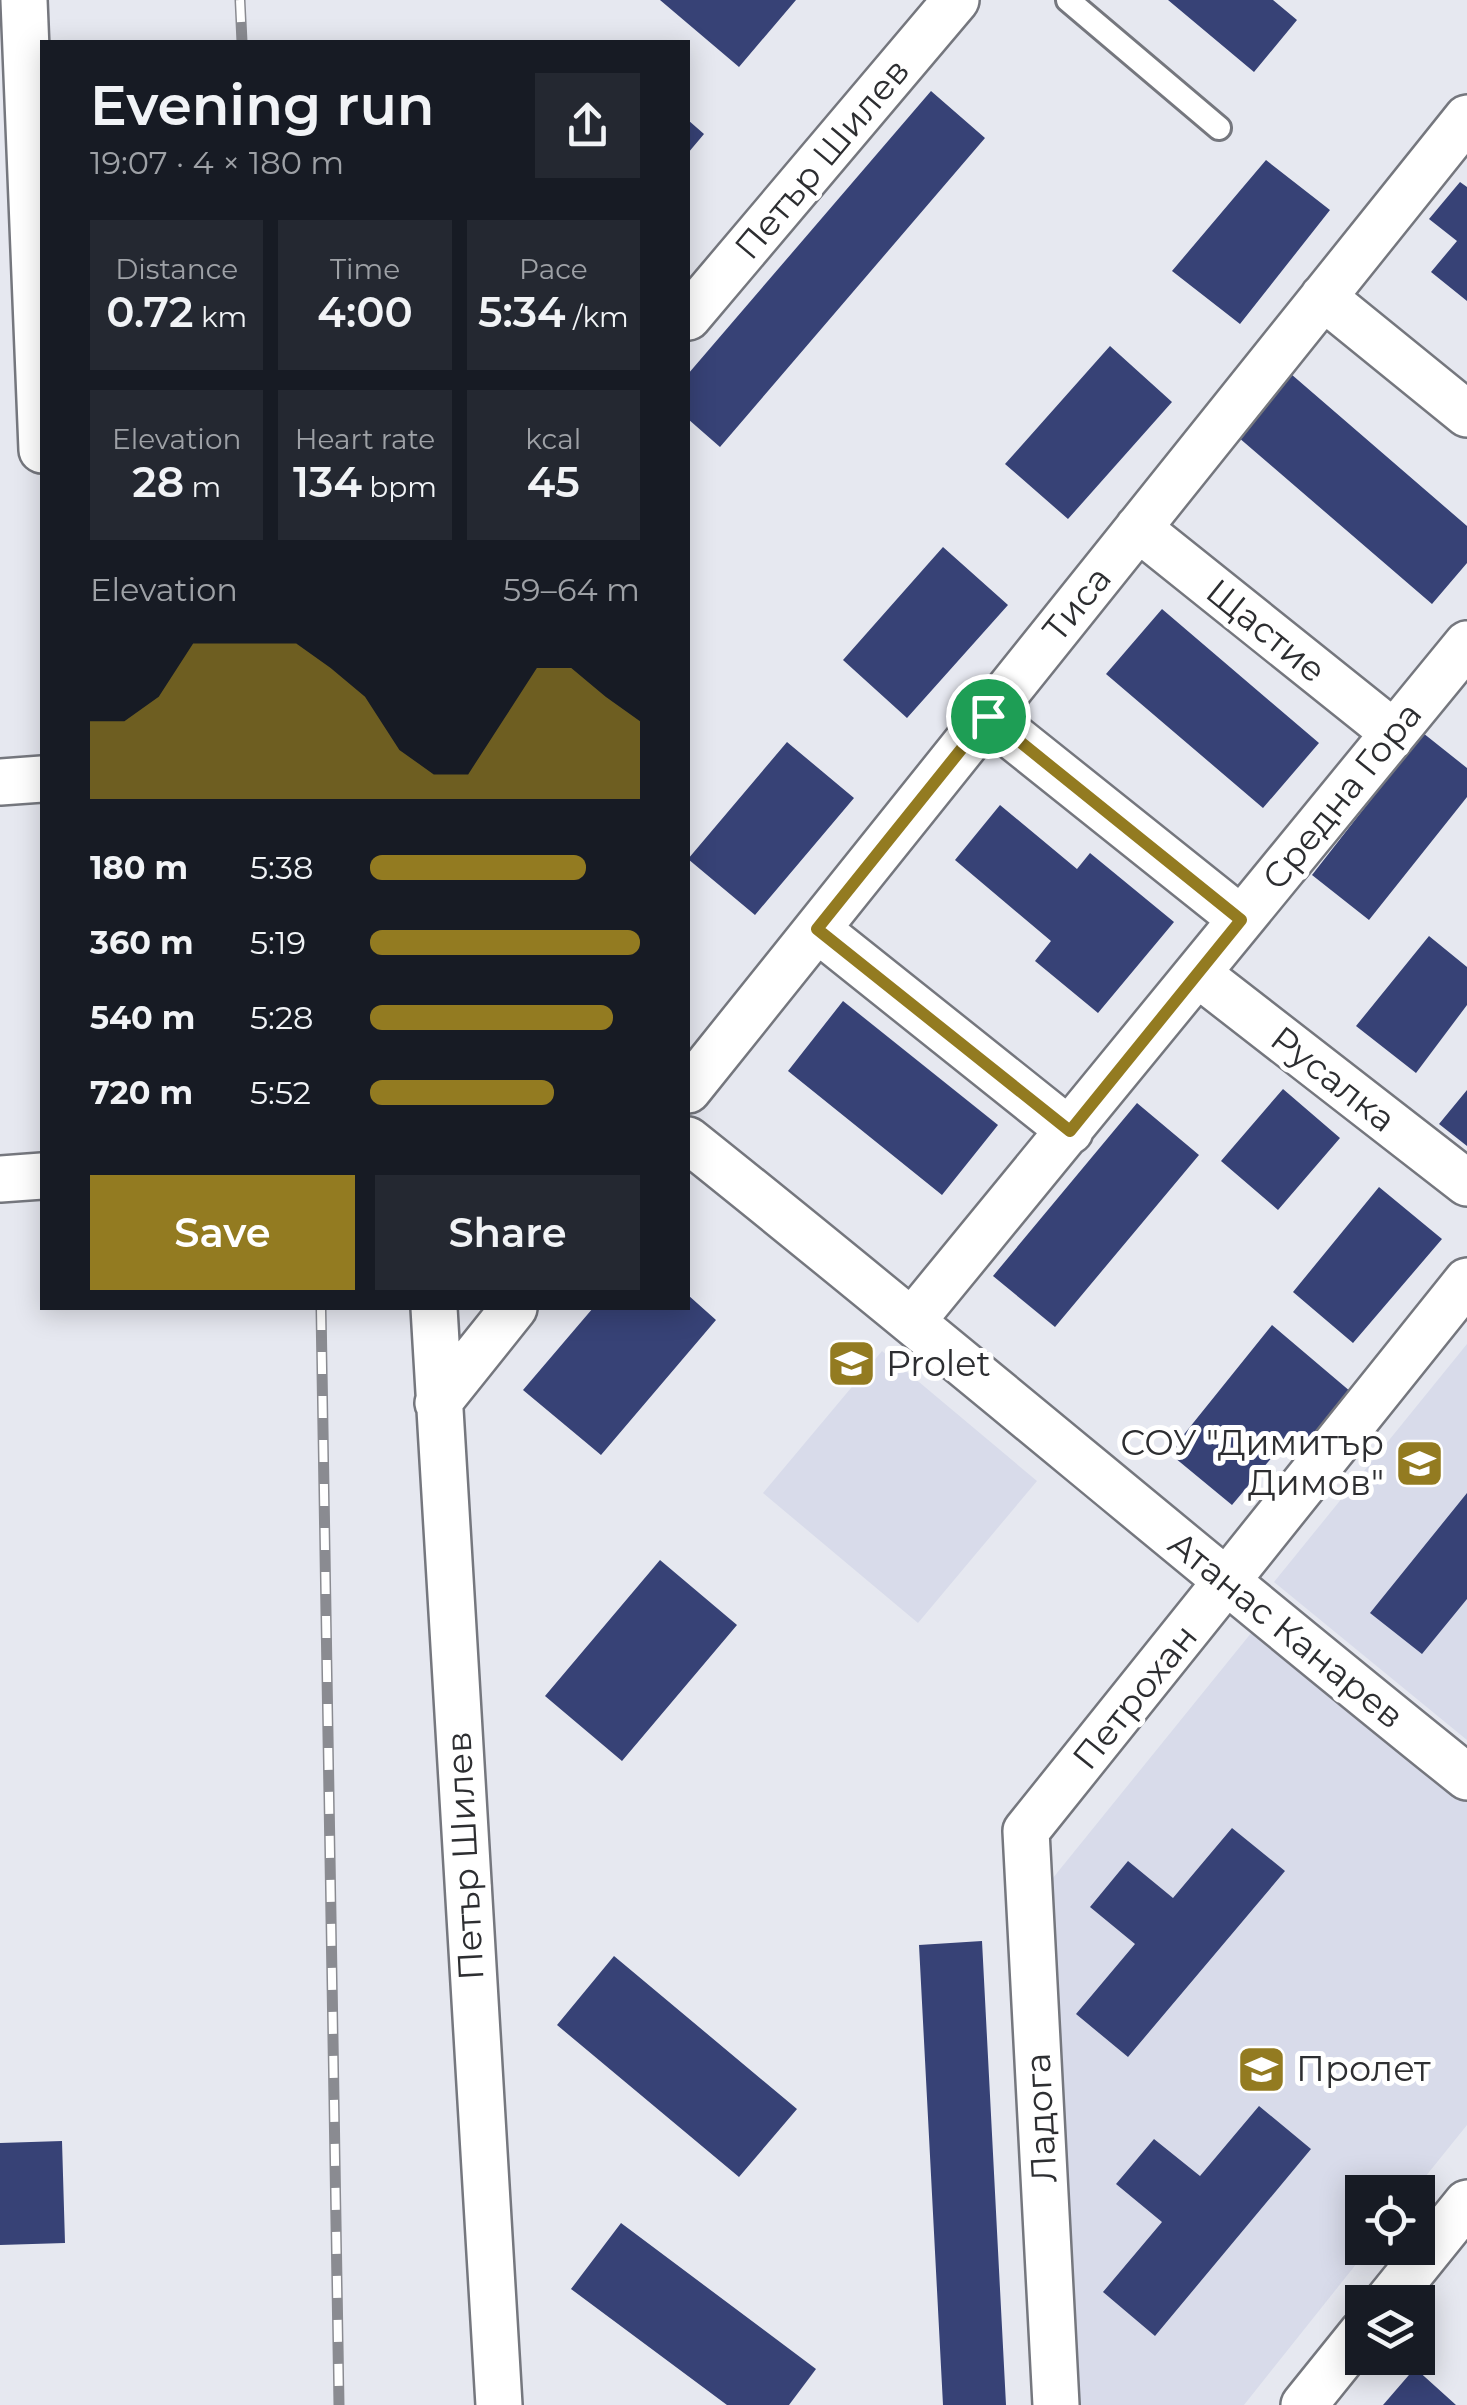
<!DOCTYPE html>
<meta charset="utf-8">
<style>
:root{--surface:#171b24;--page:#242831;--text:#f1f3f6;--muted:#9ea1a6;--accent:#937b21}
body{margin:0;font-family:Montserrat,sans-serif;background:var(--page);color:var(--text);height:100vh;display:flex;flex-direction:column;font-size:38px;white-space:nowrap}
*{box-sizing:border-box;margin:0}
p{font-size:32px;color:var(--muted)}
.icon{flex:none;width:55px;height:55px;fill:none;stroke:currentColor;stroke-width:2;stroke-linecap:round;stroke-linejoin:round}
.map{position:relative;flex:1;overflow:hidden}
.details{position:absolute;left:40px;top:40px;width:650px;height:1270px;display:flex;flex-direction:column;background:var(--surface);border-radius:0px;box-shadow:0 5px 25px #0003}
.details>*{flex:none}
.buttons{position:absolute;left:1345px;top:2175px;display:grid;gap:20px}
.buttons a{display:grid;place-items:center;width:90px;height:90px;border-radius:0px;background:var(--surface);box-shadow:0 5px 25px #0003;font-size:50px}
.pin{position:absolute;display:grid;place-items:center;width:85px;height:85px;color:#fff;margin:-42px;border:5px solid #fff;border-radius:50%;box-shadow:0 2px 10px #0007}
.round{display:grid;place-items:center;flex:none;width:105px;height:105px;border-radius:0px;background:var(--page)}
.head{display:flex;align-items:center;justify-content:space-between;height:170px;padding:0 50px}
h1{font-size:55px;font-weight:600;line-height:75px}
.metrics{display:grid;grid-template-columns:repeat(3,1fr);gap:15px;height:170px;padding:10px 50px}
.metrics div{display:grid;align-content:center;border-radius:0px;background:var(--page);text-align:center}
.metrics b{font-size:42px;font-weight:600}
.metrics small{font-size:28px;font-weight:400}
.metrics p{font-size:28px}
.chart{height:280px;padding:20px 50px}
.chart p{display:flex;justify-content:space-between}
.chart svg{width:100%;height:180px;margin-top:10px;fill:var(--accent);opacity:.7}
.button{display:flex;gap:20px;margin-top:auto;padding:20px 50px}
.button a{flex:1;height:115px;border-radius:0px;background:var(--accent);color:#fff;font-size:40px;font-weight:600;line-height:115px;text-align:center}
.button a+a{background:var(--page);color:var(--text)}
ul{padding:0 50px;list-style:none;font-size:32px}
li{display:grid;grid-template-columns:160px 120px 1fr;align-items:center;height:75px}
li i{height:25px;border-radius:12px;background:var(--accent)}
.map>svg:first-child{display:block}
.built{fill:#d8dbea}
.building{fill:#374276}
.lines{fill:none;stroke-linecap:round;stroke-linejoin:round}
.lane-casing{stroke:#75777e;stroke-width:28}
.street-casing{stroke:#75777e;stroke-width:50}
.lane{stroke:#fff;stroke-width:22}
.street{stroke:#fff;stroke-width:45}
.rail-casing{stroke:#8a8b91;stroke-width:11}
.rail{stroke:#fff;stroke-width:8;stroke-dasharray:22;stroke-linecap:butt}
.route-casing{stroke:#fff;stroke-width:20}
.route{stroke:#937b21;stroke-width:12}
.labels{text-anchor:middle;stroke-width:10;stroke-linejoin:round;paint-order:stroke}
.street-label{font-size:35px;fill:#2d2e31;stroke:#fff}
.poi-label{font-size:35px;fill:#2d2e31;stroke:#fff;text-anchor:start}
</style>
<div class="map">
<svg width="1467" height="2405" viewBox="0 0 1467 2405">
<rect width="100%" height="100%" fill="#e6e8f0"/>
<path class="built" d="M1467,1344V1740L1274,1582Z
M882,1351L1037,1481L918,1623L763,1493Z
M1256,1627L1467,1796V2125L1413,2192H1362V2248H1369L1244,2405H1073L1044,1889Z"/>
<path class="building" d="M660,0H796L739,67Z
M1168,0H1273L1297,20L1254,72Z
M931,91L985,138L720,447L688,419V374Z
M688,120L704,134L688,153Z
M1266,160L1330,210L1240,324L1172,271Z
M1460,182L1467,187V301L1431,272L1457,241L1429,219Z
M1110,346L1172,402L1068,519L1005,464Z
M1291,374L1467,526V563L1432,604L1238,437Z
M943,547L1008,605L907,718L843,660Z
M1162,609L1319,743L1263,808L1106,674Z
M1423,733L1467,768V797L1369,920L1312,875Z
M787,742L854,798L755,915L688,859Z
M1000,805L1077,869L1090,853L1174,922L1098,1013L1035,961L1051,941L955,860Z
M1429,936L1467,967V1005L1416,1073L1356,1026Z
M843,1001L998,1125L942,1195L788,1071Z
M1283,1089L1340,1138L1278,1210L1221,1161Z
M1467,1090V1146L1439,1124Z
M1137,1103L1199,1155L1055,1327L993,1276Z
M1379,1187L1442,1239L1353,1343L1293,1292Z
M688,1295L716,1320L601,1455L523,1390L593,1308H688Z
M1272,1325L1351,1392L1308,1443L1294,1431L1232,1505L1169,1453Z
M1467,1493V1599L1422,1654L1370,1613Z
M660,1560L737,1625L622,1761L545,1696Z
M1232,1828L1285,1871L1128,2057L1076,2014L1135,1944L1090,1907L1128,1861L1173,1898Z
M982,1941L1006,2405H943L919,1945Z
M614,1956L797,2109L739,2177L557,2025Z
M1259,2106L1311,2149L1155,2336L1103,2292L1162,2222L1116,2184L1154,2139L1200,2176Z
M62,2141L65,2243L0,2245V2143Z
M621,2223L816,2369L789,2405H727L571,2289Z
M1415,2368L1456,2405H1383Z"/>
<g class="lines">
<defs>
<path id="lane" d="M1068,0L1219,128"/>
<path id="street" d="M24,0L42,450
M1323,297L1467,414
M688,317L956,0
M1138,528L1394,733
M987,716L1241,919
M0,782L42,779
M817,929L1070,1131
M1198,974L1467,1183
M688,1090L1467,118
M688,1140C950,1349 1205,1567 1467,1777
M0,1179L42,1176
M434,1308L499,2405
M913,1320L1467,644
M438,1403L514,1308
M1387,2302L1467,2203
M1056,2405L1026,1831L1467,1281
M1304,2405L1362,2333"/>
</defs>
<use href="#lane" class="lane-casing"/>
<use href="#street" class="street-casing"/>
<use href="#lane" class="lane"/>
<use href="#street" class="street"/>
<defs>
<path id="rail" d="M240,0L242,42
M321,1308L339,2405"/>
</defs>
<use href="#rail" class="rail-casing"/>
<use href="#rail" class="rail"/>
</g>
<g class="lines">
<defs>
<path id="route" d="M988,716L1241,920L1070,1131L817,929Z"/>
</defs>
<use href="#route" class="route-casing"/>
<use href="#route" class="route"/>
</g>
<defs>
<symbol id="school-square" viewBox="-11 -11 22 22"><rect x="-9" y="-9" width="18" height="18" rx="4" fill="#937b21" stroke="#fff"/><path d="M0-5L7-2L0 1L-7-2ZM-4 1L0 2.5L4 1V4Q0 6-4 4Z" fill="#fff"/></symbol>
</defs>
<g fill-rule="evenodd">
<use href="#school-square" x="824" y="1336" width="55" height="55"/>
<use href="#school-square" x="1392" y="1436" width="55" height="55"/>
<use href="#school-square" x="1234" y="2042" width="55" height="55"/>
</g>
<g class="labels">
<g class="street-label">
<text transform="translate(822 159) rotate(-50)" y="12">Петър Шилев</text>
<text transform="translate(1077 604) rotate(-51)" y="12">Тиса</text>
<text transform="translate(1266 631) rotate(39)" y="12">Щастие</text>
<text transform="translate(1342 796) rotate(-51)" y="12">Средна Гора</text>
<text transform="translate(1333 1079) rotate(38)" y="12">Русалка</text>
<text transform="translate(1286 1630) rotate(39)" y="12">Атанас Канарев</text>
<text transform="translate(1135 1697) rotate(-51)" y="12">Петрохан</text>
<text transform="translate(465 1856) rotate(-93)" y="12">Петър Шилев</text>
<text transform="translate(1041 2118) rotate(-93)" y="12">Ладога</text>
</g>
<g class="poi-label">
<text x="886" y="1376">Prolet</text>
<text x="1384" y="1455" text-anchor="end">СОУ "Димитър<tspan x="1384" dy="40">Димов"</tspan></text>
<text x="1296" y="2081">Пролет</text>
</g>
</g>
</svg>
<div class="buttons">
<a><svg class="icon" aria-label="locate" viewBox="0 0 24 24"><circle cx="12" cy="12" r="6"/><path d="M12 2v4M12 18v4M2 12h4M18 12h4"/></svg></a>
<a><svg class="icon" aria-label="layers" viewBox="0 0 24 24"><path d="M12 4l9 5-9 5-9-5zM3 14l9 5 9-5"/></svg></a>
</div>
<div class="pin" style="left:988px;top:716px;background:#1e9e55"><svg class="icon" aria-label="arrive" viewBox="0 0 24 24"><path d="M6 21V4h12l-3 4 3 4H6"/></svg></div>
<section class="details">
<div class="head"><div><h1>Evening run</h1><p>19:07 · 4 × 180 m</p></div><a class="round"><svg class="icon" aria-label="share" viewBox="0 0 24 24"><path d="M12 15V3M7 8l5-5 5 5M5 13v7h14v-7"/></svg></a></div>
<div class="metrics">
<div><p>Distance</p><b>0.72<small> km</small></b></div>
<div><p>Time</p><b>4:00</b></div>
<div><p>Pace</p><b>5:34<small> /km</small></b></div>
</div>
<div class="metrics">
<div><p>Elevation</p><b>28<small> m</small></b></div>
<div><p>Heart rate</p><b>134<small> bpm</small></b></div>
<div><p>kcal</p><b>45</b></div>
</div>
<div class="chart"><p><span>Elevation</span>59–64 m</p>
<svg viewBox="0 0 160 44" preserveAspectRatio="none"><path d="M0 44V25L10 25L20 19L30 6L40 6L50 6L60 6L70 12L80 19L90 32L100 38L110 38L120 25L130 12L140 12L150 19L160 25V44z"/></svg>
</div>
<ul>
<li><b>180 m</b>5:38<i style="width:80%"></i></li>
<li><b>360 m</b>5:19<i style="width:100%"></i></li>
<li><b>540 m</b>5:28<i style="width:90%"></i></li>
<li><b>720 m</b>5:52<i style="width:68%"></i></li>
</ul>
<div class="button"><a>Save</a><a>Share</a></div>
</section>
</div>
